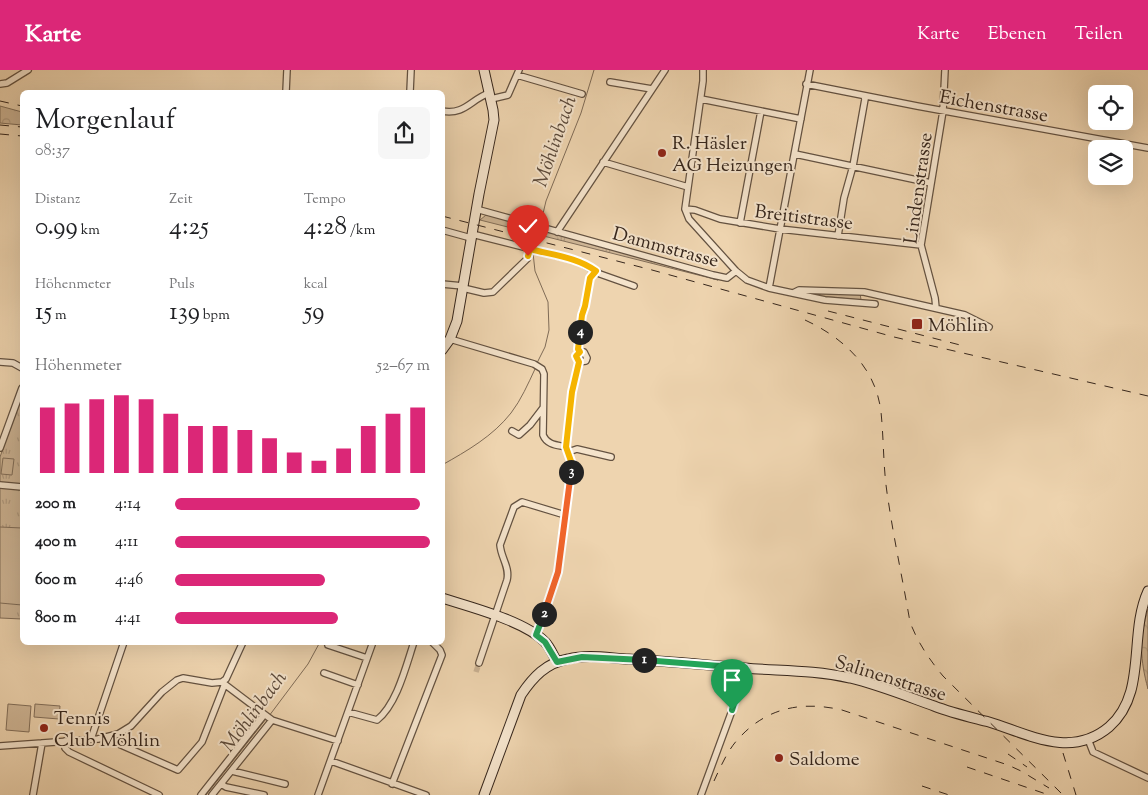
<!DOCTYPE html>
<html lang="de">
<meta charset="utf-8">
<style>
:root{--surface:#fff;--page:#f6f6f6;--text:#202124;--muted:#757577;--accent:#db2777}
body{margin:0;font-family:"Sorts Mill Goudy",serif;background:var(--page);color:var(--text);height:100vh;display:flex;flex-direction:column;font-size:19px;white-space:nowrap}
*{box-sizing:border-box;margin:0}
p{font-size:16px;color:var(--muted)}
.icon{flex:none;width:28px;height:28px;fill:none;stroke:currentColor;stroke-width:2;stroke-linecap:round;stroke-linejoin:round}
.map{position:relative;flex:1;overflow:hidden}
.sheet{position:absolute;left:20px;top:20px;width:425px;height:555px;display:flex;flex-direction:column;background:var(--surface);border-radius:8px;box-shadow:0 5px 20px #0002}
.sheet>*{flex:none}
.tools{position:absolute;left:1088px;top:15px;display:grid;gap:10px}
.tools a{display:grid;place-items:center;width:45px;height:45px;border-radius:8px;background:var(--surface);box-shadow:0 5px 20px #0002;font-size:25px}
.pin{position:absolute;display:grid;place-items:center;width:42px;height:42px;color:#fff;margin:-51px -21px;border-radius:50% 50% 50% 0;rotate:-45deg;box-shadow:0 0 5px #0007}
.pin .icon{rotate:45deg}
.km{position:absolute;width:25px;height:25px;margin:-12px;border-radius:50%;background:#222;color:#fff;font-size:14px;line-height:25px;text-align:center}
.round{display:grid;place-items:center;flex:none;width:52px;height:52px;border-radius:8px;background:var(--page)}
.summary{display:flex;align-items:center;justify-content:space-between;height:85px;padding:0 15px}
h1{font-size:28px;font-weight:600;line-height:38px}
.figures{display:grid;grid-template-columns:repeat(3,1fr);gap:8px;height:85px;padding:5px 15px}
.figures div{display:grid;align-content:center}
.figures b{font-size:25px;font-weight:600}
.figures small{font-size:14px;font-weight:400}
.figures p{font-size:14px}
.chart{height:140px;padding:10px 15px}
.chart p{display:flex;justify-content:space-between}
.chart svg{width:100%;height:90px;margin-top:5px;stroke:var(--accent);stroke-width:6}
ul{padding:0 15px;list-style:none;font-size:16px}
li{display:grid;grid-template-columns:80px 60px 1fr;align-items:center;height:38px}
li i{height:12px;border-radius:6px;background:var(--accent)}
header{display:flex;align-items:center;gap:30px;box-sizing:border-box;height:70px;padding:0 25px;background:var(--accent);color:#fff}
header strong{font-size:24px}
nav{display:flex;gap:28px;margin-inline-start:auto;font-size:18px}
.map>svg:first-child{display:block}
.grass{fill:url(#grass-tufts);stroke:#826e59}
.forest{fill:url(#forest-crowns);stroke:#826e59}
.park{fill:#cfb696;stroke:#826e59}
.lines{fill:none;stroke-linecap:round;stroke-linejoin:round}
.stream{stroke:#7f6b56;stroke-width:1}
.street-tunnel{stroke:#c9b192;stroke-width:5.5;stroke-dasharray:5.5 3;stroke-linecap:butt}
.street-casing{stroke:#645241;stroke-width:8}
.secondary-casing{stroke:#36261c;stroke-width:11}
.street{stroke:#f4e3cb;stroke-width:5.5}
.secondary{stroke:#f4e3cb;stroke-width:9}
.rail{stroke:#36261c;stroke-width:1;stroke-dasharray:9 9;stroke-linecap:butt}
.split-1-casing{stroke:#fff;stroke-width:10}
.split-2-casing{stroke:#fff;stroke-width:10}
.split-3-casing{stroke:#fff;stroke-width:10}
.split-4-casing{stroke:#fff;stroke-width:10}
.split-5-casing{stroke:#fff;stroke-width:10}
.split-1{stroke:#22a559;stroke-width:6}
.split-2{stroke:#22a559;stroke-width:6}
.split-3{stroke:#f0652b;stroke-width:6}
.split-4{stroke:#f5b400;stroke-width:6}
.split-5{stroke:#f5b400;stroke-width:6}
.poi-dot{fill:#8f2418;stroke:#f4e3cb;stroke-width:2}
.labels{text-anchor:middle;stroke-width:4;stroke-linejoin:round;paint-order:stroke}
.street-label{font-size:19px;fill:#36261c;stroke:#f4e3cb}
.poi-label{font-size:19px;fill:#36261c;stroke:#f4e3cb;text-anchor:start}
.water-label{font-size:20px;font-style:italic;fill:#5a4839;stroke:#f4e3cb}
</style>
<header>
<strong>Karte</strong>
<nav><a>Karte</a><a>Ebenen</a><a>Teilen</a></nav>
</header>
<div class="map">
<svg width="1148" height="725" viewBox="0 0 1148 725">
<defs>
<pattern id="grass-tufts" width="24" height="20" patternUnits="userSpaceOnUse" patternTransform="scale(1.25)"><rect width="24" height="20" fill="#cfb696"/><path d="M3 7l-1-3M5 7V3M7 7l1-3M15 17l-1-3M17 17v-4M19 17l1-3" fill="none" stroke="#b29c81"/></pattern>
<pattern id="forest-crowns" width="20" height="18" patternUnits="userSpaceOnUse" patternTransform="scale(1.25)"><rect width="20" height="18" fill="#cfb696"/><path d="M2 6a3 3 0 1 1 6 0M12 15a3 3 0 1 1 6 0" fill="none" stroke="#b29c81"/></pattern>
</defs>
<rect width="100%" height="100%" fill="#eed4af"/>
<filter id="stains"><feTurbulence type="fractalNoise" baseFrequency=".004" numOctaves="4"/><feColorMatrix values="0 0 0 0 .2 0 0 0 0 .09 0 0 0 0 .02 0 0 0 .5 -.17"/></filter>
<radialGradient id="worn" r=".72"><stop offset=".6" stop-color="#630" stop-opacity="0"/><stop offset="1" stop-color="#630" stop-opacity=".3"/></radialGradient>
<path class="grass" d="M486,145L501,148L718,210L480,150Z
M810,223H860L861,230L820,226Z
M22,326V549L0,548V387Z"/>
<path class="forest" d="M0,36L22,42V55L0,53Z
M1148,539V619C1140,589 1139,569 1148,539Z"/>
<path class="park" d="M3,388L14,389L12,405L1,404Z
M0,457L22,458V535L0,533Z
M8,634L31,636L29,662L6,660Z
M35,634L60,636L59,649L34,647Z"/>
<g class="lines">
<path class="stream" d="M541,152L546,131L581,43L594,0
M533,183L535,201L548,232L549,260L545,277L537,293
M442,395C467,381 493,366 511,343C521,330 528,314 535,299
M269,646L308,594L320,572
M206,725L266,649"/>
<path class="street-tunnel" d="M476,602L479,593"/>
<defs>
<path id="street" d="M703,0V11L685,139L689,149L736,201L747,210L769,218L825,230L875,234
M517,5L582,24
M610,12L652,19
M0,14L7,13L28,0
M806,14L917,36L1148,78
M286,22L287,0
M410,22L411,0
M491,29L508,25L519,0
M701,29L801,49
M442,41C465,45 470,30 489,23
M795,84L931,113
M603,92L688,117
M476,139L713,205L727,208L736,201
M685,139L695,140L720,149L780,159L921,175
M740,153L761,41
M442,160L471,168
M557,162L665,0
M472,164L578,191L600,204L634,216
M838,166L844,128L853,96L865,29L864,26
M442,214L463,216
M463,218L484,223L493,222L527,189L530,179
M769,218L810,0
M793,223L799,220L864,222L965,245L989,257
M936,238L935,228L921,175L943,41L945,0
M450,269L534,294L542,299L544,304L543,365C547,375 557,375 566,377L572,394L558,502L536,565
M579,282L578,279L582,243L585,236L590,208L596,201
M0,292L13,293L22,298
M512,361L519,365L530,355L543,338
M566,377L572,322L579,292L576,286L579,282H584L587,288L586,291L579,292
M0,378L22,318
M568,382L577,379L611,387
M0,415L22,417
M328,575L367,588
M479,593L507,510C510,497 501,488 500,475L514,437L522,432L565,445
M324,603L358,615
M223,613L272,650L338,671
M348,642L377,650C397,634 406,596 414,572
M110,666L112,671L178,700L202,672L224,616
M91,669L124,572
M1088,669L1093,682L1148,708
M65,671V678L69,682L159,725
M0,676L98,669L118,664L131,656L162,622L177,610L183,608L212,613L222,612L226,609L243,572
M331,691L426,725
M232,701L285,714
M221,714L226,717L264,725
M392,714L442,585L440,580L432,572
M33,725L42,673
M201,725L264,645
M212,725L272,650
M318,725L373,572
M701,725L737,627L745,598"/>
<path id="secondary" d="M442,280L450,269L457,251L479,124L494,50L493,40L484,0
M442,528C470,537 525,551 545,572C550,577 553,585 557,592
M484,725L521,625C533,607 546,593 568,589C587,584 609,588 629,589C667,591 706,595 744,598C781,601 813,600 850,608C879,615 906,626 934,636C952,643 970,647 989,652C1028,664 1071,689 1109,657C1148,623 1128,565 1148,521"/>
</defs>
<use href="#street" class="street-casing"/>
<use href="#secondary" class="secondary-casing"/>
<use href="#street" class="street"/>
<use href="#secondary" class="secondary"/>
<path class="rail" d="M0,31L22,36
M0,55L22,57
M0,64L22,66
M442,146L652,200L894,267L1148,326
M828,241L964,276
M805,250C844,268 876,298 881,342C884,371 883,400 888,429C894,470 903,511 910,552C918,573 929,589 943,606L1063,725
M1063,683L1076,725
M1008,684L1027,697
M967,697L1049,725
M714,711C721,696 728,679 740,667C768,637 803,631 842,640L1008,695L1021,701L1049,718
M922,716L949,725"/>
</g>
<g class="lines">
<defs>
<path id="split-1" d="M644,590L745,598L732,640"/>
<path id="split-2" d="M544,544L536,565L545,572L557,592L582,587L644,590"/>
<path id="split-3" d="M544,544L558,502L571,402"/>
<path id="split-4" d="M571,402L572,394L566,377L572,322L579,292L576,286L580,282L578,279L580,262"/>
<path id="split-5" d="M528,186L530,179C552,185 577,187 596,201L590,208L585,236L582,245L580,262"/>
</defs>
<use href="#split-1" class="split-1-casing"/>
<use href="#split-2" class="split-2-casing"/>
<use href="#split-3" class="split-3-casing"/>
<use href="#split-4" class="split-4-casing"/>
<use href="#split-5" class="split-5-casing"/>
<use href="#split-1" class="split-1"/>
<use href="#split-2" class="split-2"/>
<use href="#split-3" class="split-3"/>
<use href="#split-4" class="split-4"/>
<use href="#split-5" class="split-5"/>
</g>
<g class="poi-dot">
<circle cx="662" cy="83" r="5"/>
<rect x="911" y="248" width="12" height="12" rx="2.5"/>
<circle cx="44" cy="658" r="5"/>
<circle cx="779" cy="688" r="5"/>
</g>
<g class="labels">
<g class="street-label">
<text transform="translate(994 35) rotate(10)" y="7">Eichenstrasse</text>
<text transform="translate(917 118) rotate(-82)" y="7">Lindenstrasse</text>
<text transform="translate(804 146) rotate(7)" y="7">Breitistrasse</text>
<text transform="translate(666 176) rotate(15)" y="7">Dammstrasse</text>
<text transform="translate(891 607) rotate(17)" y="7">Salinenstrasse</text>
</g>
<g class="poi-label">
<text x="672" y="79">R. Häsler<tspan x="672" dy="22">AG Heizungen</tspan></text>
<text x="928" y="261">Möhlin</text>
<text x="54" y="654">Tennis<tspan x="54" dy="22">Club Möhlin</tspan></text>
<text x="789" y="695">Saldome</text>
</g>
<g class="water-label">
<text transform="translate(554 71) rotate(-71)" y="7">Möhlinbach</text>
<text transform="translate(253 641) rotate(-53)" y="7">Möhlinbach</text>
</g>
</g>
<rect width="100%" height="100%" filter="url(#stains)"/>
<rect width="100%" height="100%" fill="url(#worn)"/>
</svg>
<div class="tools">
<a><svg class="icon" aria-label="locate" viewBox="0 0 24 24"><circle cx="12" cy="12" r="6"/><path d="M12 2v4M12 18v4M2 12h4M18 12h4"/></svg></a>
<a><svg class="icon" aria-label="layers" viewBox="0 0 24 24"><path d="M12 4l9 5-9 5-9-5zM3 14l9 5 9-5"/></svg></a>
</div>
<div class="pin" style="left:732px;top:640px;background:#1e9e55"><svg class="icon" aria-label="arrive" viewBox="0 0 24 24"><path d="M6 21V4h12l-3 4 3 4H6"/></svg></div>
<div class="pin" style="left:528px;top:186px;background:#d93025"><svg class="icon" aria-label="check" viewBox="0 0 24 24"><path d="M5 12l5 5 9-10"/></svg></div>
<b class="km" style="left:644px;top:590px">1</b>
<b class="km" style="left:544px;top:544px">2</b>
<b class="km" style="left:571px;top:402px">3</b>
<b class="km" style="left:580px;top:262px">4</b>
<section class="sheet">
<div class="summary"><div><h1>Morgenlauf</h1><p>08:37</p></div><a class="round"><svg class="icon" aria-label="share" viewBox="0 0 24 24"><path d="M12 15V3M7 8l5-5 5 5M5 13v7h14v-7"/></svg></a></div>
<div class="figures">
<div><p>Distanz</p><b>0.99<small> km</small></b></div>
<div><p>Zeit</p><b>4:25</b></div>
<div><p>Tempo</p><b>4:28<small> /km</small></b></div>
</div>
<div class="figures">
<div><p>Höhenmeter</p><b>15<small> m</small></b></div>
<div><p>Puls</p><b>139<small> bpm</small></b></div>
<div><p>kcal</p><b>59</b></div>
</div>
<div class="chart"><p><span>Höhenmeter</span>52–67 m</p>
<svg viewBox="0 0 160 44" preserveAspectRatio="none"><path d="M5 44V12M15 44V10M25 44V8M35 44V6M45 44V8M55 44V15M65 44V21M75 44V21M85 44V23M95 44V27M105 44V34M115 44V38M125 44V32M135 44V21M145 44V15M155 44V12"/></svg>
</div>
<ul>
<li><b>200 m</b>4:14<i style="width:96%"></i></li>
<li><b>400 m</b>4:11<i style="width:100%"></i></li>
<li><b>600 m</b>4:46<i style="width:59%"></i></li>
<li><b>800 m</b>4:41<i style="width:64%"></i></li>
</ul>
</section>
</div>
